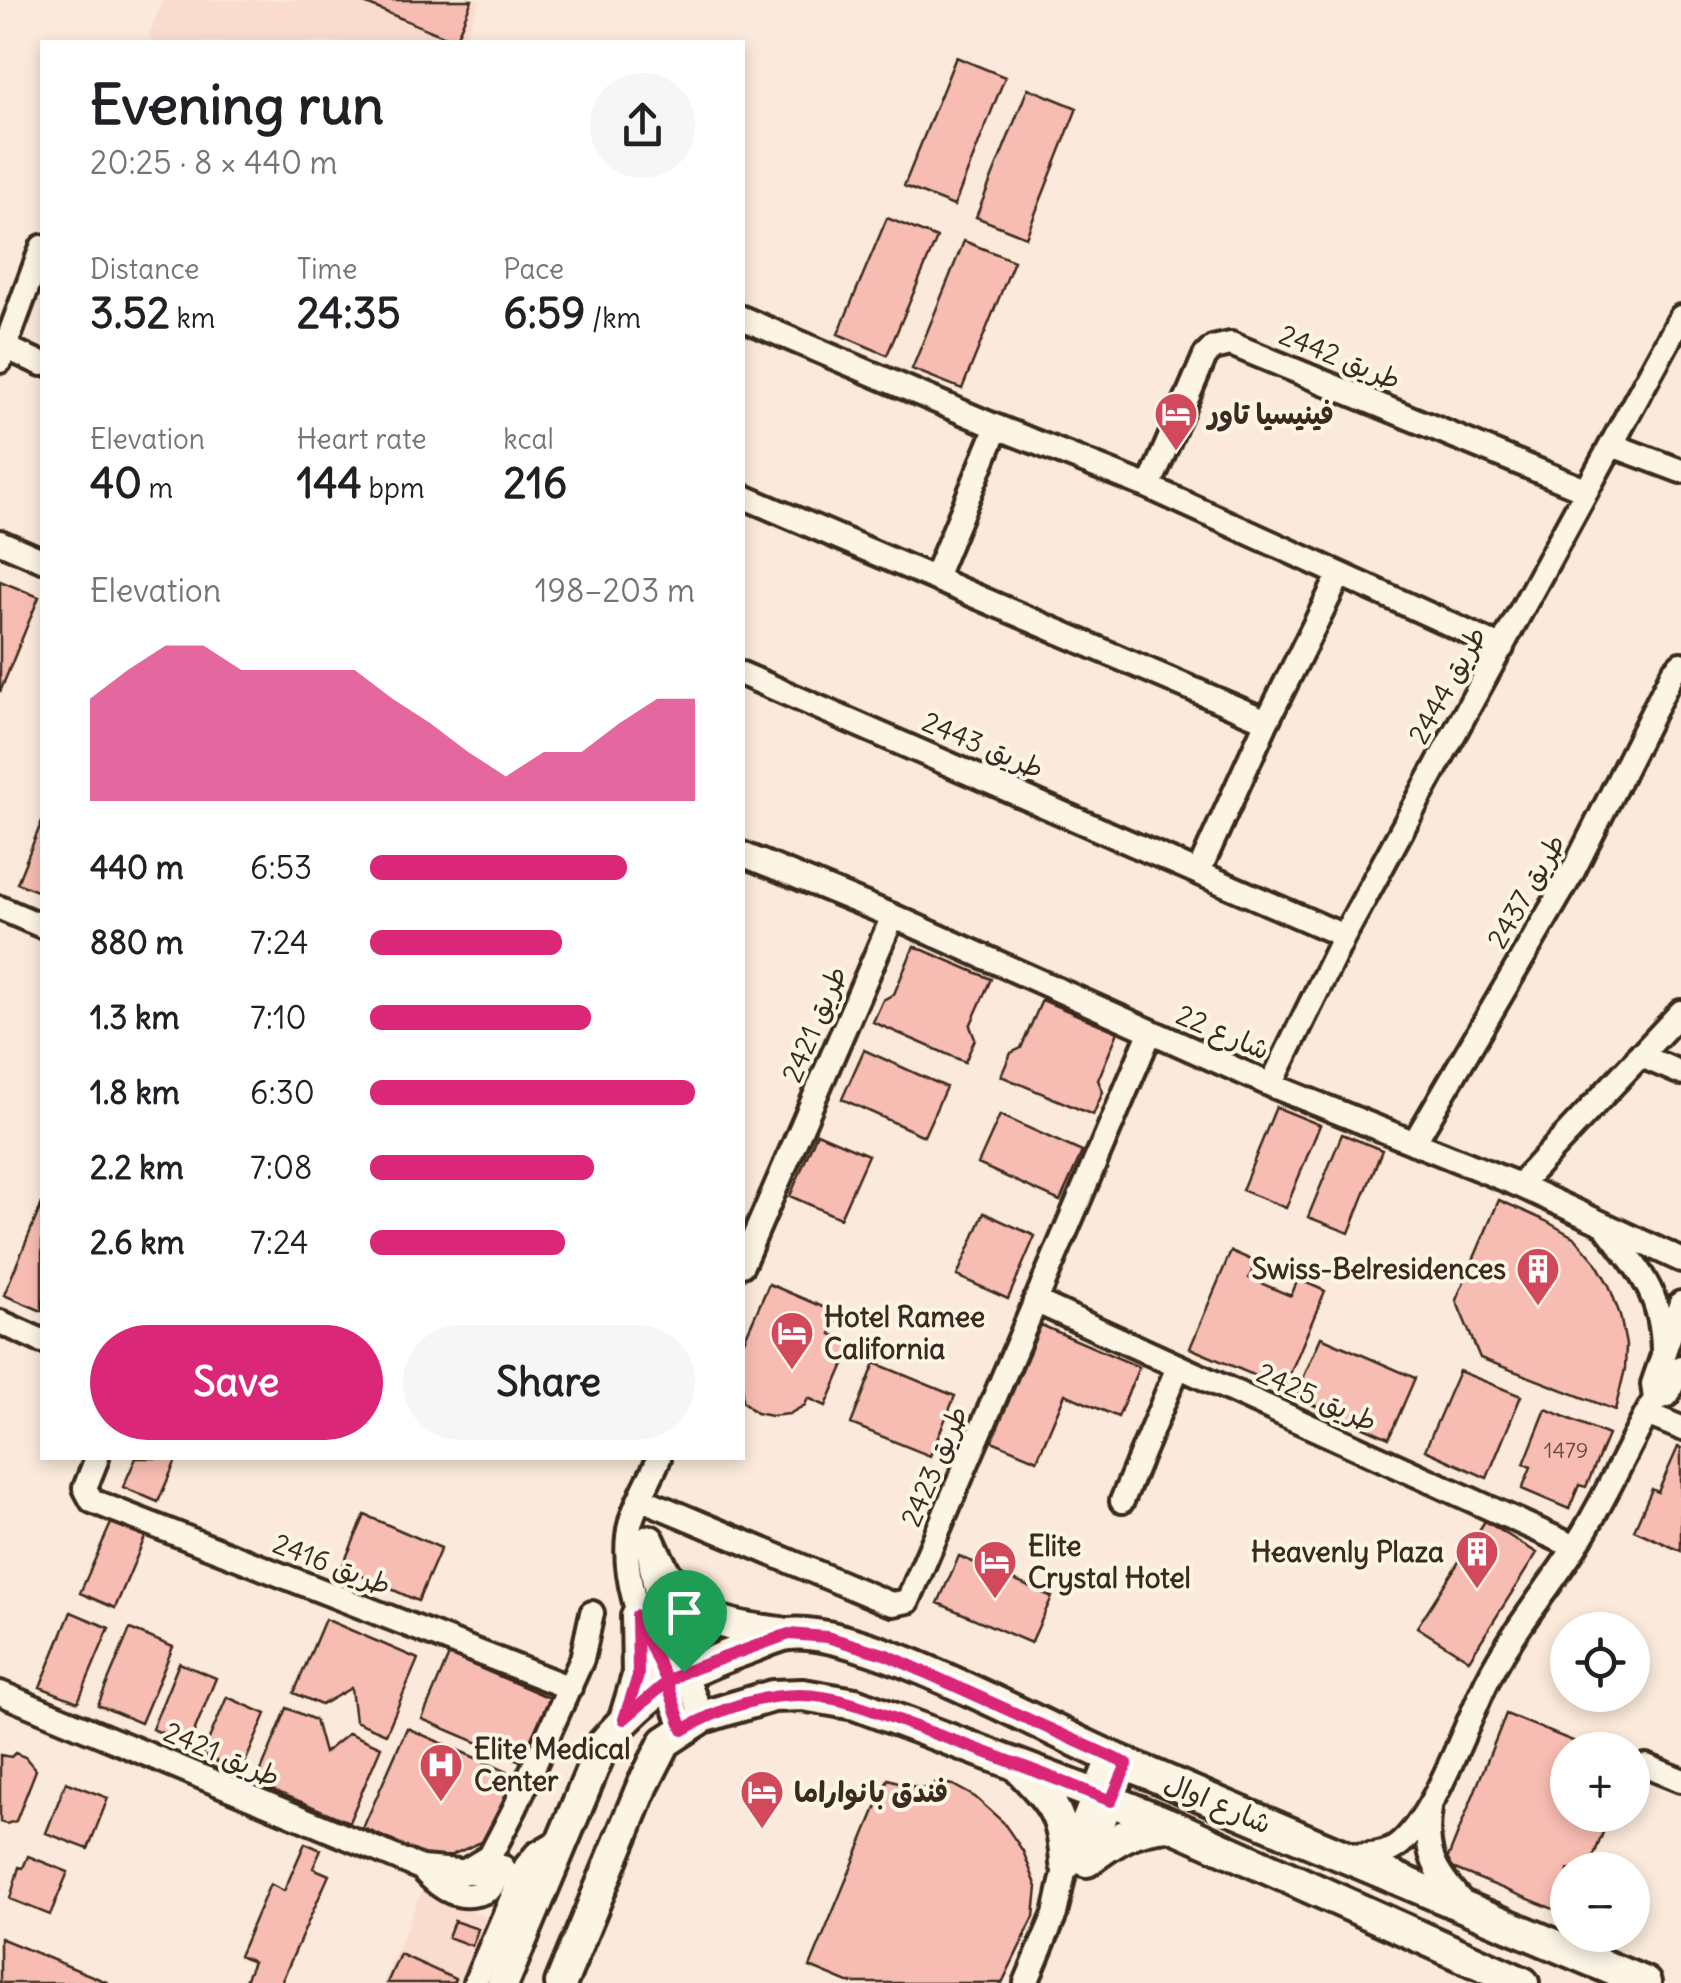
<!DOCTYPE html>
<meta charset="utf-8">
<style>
:root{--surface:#fff;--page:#f6f6f6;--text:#202124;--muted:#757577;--accent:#db2777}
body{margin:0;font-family:Delius,"Playpen Sans Arabic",sans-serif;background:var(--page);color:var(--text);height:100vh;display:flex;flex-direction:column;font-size:38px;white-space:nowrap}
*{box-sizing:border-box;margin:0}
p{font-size:32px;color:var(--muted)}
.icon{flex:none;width:55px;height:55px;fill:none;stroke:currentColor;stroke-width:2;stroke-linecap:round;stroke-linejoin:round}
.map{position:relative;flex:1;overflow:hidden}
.side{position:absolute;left:40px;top:40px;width:705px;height:1420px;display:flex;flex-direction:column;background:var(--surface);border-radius:0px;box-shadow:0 5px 15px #0003}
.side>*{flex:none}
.fabs{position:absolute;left:1550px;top:1612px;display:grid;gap:20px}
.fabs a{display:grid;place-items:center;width:100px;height:100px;border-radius:50%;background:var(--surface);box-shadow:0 5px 15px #0003;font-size:50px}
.pin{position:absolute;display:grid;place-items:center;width:85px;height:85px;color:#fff;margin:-102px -42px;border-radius:50% 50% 50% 0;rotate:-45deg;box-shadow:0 0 10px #0007}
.pin .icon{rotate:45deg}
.round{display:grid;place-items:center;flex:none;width:105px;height:105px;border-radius:52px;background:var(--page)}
.head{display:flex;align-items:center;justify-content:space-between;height:170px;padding:0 50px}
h1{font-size:55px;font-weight:800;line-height:75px}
.stats{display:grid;grid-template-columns:repeat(3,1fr);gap:15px;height:170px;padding:10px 50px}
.stats div{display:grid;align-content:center}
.stats b{font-size:42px;font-weight:800}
.stats small{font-size:28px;font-weight:400}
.stats p{font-size:28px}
.chart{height:280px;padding:20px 50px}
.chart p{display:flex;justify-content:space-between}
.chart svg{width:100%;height:180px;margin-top:10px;fill:var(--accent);opacity:.7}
.action{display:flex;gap:20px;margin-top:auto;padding:20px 50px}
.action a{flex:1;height:115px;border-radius:60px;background:var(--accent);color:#fff;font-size:40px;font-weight:800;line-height:115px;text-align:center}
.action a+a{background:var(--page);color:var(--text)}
ul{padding:0 50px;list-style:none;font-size:32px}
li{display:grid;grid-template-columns:160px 120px 1fr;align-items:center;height:75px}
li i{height:25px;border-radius:12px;background:var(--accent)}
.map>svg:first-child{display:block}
.built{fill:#fadccf}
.building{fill:#f8bdb2;stroke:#3b2a1e;stroke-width:2.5}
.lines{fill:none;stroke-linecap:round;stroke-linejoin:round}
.minor-casing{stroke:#3b2a1e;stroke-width:30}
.major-casing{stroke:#3b2a1e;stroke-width:38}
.minor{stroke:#fcf5e5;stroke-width:22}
.major{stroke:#fcf5e5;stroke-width:30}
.route-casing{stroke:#fff;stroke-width:20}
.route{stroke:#db2777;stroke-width:12}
.labels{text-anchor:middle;stroke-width:8;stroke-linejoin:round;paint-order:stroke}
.number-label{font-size:22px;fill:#6a4f43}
.street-label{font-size:28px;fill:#3b2a1e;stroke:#fcf5e5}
.poi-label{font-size:28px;font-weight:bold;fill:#3b2a1e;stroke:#fcf5e5;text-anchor:start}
</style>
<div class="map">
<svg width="1681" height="1983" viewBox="0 0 1681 1983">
<rect width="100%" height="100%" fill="#fbeadb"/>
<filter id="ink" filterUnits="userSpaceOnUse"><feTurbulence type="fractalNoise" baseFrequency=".01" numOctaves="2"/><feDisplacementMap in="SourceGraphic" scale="20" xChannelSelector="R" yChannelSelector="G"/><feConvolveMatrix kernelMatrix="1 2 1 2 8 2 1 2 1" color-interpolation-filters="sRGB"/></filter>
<g filter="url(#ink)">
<path class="built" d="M163,0H480L463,42H152L149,34Z
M422,1890L516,1929L494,1983H383Z"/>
<path class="building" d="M357,0H472L455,41Z
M956,57L1005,77L954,206L904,186Z
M1028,88L1077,108L1026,237L976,217Z
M887,218L937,238L887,355L838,334Z
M964,241L1014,261L962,389L912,369Z
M0,581L39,597L0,692Z
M42,821V893L17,883Z
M914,946L991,979L970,1026L975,1039L965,1062L873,1022L883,1000L894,994Z
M1042,1000L1118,1032L1098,1080L1103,1092L1093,1115L1001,1076L1011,1053L1021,1048Z
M864,1050L946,1087L924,1136L842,1099Z
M1276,1107L1320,1125L1286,1208L1242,1190Z
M1000,1115L1082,1152L1060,1201L978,1164Z
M817,1133L868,1155L840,1218L790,1196Z
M1342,1134L1382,1150L1349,1233L1308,1217Z
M1499,1200L1546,1221L1575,1238L1595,1261L1609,1285L1620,1315L1626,1345L1625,1369L1615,1410L1480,1358L1456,1300Z
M42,1203V1311L4,1295Z
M984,1213L1035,1236L1008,1299L957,1276Z
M1231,1251L1256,1262L1249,1278L1291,1296L1298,1279L1325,1291L1284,1388L1190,1348Z
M769,1284L839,1314L831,1334L853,1343L826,1406L808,1398L805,1405L789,1414L771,1416L756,1413L742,1401V1345Z
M1041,1325L1139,1367L1118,1417L1065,1394L1037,1460L992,1441Z
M1321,1337L1415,1378L1389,1438L1295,1397Z
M875,1363L955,1396L930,1456L851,1424Z
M1459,1371L1521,1396L1487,1478L1425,1450Z
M1546,1409L1608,1435L1586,1487L1579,1485L1569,1509L1522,1489L1531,1467L1524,1464Z
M1678,1447L1681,1448V1551L1634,1530L1652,1489L1658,1492Z
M136,1458H177L158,1502L123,1487Z
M365,1515L441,1548L418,1601L342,1567Z
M112,1521L146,1535L115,1608L80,1593Z
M1485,1521L1537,1553L1469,1660L1417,1627Z
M959,1556L1052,1597L1031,1643L938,1603Z
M71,1612L109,1628L78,1702L40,1687Z
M325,1619L418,1659L386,1734L355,1721L351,1688L321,1705L294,1693Z
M130,1629L173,1647L141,1723L98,1705Z
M449,1655L550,1698L523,1762L422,1719Z
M179,1663L216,1678L189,1744L152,1729Z
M227,1697L266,1714L241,1772L202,1755Z
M287,1708L315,1720L324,1753L349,1733L381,1747L349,1822L256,1783Z
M1506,1714L1595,1750H1568V1815H1610L1588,1870H1568V1915L1445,1865Z
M407,1728L519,1777L493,1837L438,1861L363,1828Z
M15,1753L25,1757L36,1770L16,1821L6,1824L0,1822V1755L11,1757Z
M888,1779L922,1789L937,1782L953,1785L975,1797L1003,1822L1023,1851L1037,1887L1034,1917L1002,1983H848L810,1967Z
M66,1782L108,1798L88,1849L46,1833Z
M305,1843L321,1850L313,1868L329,1875L281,1983H244L253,1962L239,1956L270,1884L284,1891Z
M28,1856L68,1872L50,1915L10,1899L19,1867L23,1868Z
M454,1921L478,1929L472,1946L448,1937Z
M0,1938L109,1983H0Z
M400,1954L455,1979L453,1983H387Z"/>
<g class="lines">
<defs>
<path id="minor" d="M742,318L997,427L1149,487L1502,648
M7,348L42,364
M0,361L42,247
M1612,445L1681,471
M1149,487L1205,356L1213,348L1231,344L1585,490
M742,496L1267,721
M0,542L42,560
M935,577L997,427
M742,674L1344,936
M742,854L893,916L1271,1085L1519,1185L1681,1260
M1199,871L1267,721L1339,576
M0,908L42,926
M1639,1055L1681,1073
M1271,1085L1344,936L1681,317
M1414,1143L1571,875L1673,672L1681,664
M1519,1185L1681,1012
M1608,1230C1640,1271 1663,1297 1663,1352
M742,1265L893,916
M1035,1301L1575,1547
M0,1322L42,1341
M1655,1399L1653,1384L1681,1303
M1647,1414L1681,1428
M97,1458L85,1488L92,1501L570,1688
M659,1458C651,1478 637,1500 631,1521C613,1586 663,1669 683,1730
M642,1499L886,1602L893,1604L908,1601L1150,1033
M1122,1501L1178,1367
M649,1551C655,1612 680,1662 703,1717
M0,1693L421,1868L520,1876
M1646,1766L1681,1780
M1430,1808C1423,1853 1435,1872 1464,1904
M1352,1856C1367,1855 1383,1856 1396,1847C1433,1821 1466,1724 1487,1681C1511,1633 1546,1592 1575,1547C1605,1500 1627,1448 1655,1399L1667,1395L1681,1367
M1088,1860L1127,1764
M421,1868C441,1890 461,1904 490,1889L503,1867
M462,1873L490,1856L515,1808L582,1659L592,1613
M475,1983L526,1866L536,1854L562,1839
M1026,1983L1055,1914L1066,1864L1109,1756"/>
<path id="major" d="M649,1541C681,1614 704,1624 781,1633
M625,1719L638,1676L637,1616
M1018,1767C1053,1804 1063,1812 1066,1864
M1087,1861C1114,1840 1134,1827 1169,1825
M503,1983L603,1744C651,1689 678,1673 746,1649C759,1645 775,1636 789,1634C861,1626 1041,1727 1113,1758C1290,1834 1467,1908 1645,1983
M561,1983L643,1785L665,1742L703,1717L732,1708L773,1696L803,1695L855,1704L1094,1794L1171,1825L1523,1983"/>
</defs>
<use href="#minor" class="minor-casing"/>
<use href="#major" class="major-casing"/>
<use href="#minor" class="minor"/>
<use href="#major" class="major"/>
</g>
</g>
<g class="lines" filter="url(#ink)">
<defs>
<path id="route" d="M684,1672L667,1682L624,1719L638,1676L637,1616L667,1682L683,1730C717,1710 759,1695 799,1695C843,1695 884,1715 924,1730C987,1752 1049,1776 1111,1801L1127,1764L887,1655L827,1637L789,1634L684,1672"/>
</defs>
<use href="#route" class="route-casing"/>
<use href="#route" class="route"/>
</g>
<defs>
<symbol id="hotel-pin" viewBox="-11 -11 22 30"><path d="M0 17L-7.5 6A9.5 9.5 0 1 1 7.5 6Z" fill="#d1495b" stroke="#fcf5e5"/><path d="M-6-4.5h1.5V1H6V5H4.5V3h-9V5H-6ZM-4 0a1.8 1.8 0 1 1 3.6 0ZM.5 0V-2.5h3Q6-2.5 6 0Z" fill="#fff"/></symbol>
<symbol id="building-pin" viewBox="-11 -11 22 30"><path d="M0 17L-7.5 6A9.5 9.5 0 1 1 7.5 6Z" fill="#d1495b" stroke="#fcf5e5"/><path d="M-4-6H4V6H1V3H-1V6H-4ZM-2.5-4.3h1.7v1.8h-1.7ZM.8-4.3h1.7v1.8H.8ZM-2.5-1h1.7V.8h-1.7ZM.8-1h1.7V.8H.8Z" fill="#fff"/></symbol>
<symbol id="hospital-pin" viewBox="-11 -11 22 30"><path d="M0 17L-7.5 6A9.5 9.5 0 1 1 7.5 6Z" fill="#d1495b" stroke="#fcf5e5"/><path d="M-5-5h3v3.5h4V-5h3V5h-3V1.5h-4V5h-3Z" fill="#fff"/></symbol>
</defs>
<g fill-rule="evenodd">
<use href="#hotel-pin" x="1151" y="389" width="50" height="68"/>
<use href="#building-pin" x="1513" y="1244" width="50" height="68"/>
<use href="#hotel-pin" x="767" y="1308" width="50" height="68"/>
<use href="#building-pin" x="1452" y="1527" width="50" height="68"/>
<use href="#hotel-pin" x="970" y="1537" width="50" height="68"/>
<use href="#hospital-pin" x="416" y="1740" width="50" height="68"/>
<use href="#hotel-pin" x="737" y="1767" width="50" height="68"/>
</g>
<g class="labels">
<g class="number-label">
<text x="1566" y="1458">1479</text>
</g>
<g class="street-label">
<text transform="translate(1340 357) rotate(22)" y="10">طريق 2442</text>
<text transform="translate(1447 685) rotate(-61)" y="10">طريق 2444</text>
<text transform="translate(983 745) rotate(23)" y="10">طريق 2443</text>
<text transform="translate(1526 891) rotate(-60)" y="10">طريق 2437</text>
<text transform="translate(814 1024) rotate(-67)" y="10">طريق 2421</text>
<text transform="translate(1223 1032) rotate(23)" y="10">شارع 22</text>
<text transform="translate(1317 1397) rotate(24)" y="10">طريق 2425</text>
<text transform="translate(934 1466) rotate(-67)" y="10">طريق 2423</text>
<text transform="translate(332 1564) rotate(21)" y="10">طريق 2416</text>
<text transform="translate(222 1754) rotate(23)" y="10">طريق 2421</text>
<text transform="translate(1218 1803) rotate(23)" y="10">شارع اوال</text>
</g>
<g class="poi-label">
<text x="1208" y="424">فينيسيا تاور</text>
<text x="1506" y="1279" text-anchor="end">Swiss-Belresidences</text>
<text x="824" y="1327">Hotel Ramee<tspan x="824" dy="32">California</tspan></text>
<text x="1028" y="1556">Elite<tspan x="1028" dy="32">Crystal Hotel</tspan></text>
<text x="1444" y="1562" text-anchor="end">Heavenly Plaza</text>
<text x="474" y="1759">Elite Medical<tspan x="474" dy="32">Center</tspan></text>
<text x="794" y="1802">فندق بانواراما</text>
</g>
</g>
</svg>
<div class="fabs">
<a><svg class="icon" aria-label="locate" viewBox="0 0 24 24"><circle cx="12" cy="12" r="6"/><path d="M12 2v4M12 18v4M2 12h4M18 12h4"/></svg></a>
<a>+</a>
<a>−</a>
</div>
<div class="pin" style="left:684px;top:1672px;background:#1e9e55"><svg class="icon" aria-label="arrive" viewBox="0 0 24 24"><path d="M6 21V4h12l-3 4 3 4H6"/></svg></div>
<section class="side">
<div class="head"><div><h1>Evening run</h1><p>20:25 · 8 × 440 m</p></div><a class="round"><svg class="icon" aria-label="share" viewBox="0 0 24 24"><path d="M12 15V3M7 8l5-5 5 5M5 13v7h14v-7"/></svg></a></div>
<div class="stats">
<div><p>Distance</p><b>3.52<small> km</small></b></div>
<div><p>Time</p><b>24:35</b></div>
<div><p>Pace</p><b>6:59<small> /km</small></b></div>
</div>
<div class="stats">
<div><p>Elevation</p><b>40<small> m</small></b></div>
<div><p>Heart rate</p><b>144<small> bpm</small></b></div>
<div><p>kcal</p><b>216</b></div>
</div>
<div class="chart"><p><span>Elevation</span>198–203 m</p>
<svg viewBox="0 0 160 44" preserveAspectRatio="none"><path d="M0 44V19L10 12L20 6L30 6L40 12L50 12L60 12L70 12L80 19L90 25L100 32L110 38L120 32L130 32L140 25L150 19L160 19V44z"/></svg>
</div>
<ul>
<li><b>440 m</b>6:53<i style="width:79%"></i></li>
<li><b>880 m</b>7:24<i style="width:59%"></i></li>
<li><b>1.3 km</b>7:10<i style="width:68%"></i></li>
<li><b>1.8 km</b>6:30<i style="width:100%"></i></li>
<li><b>2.2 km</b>7:08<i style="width:69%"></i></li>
<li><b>2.6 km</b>7:24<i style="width:60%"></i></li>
</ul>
<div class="action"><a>Save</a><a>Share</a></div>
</section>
</div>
